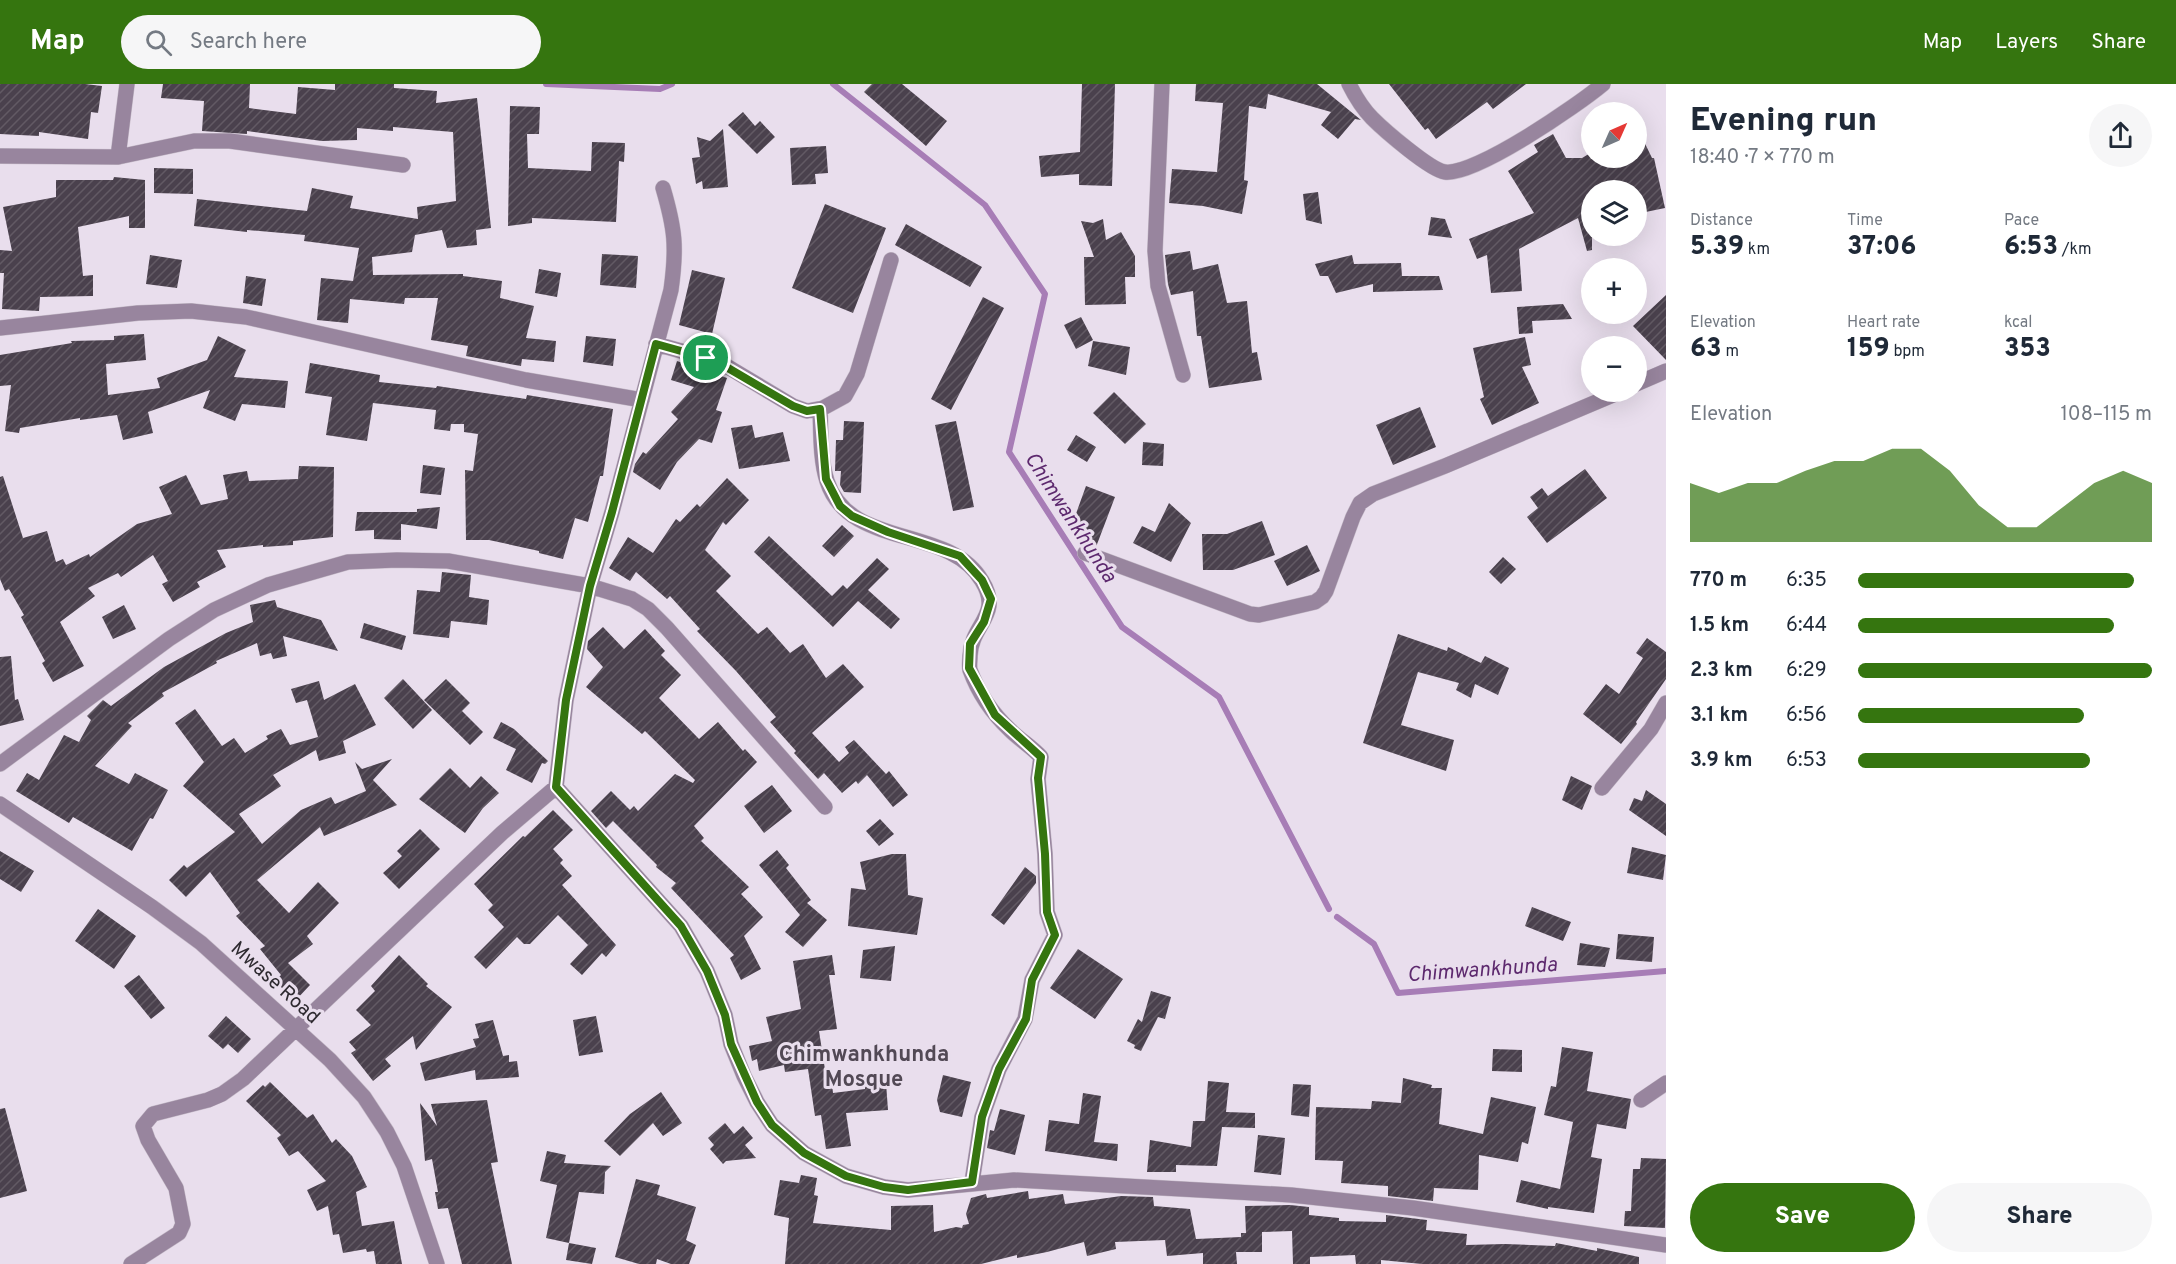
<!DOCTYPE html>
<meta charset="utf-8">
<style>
:root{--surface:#fff;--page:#f6f6f7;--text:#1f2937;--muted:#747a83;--accent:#35750f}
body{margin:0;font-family:Overpass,sans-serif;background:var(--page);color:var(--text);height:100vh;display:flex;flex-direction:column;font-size:22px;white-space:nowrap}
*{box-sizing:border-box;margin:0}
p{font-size:20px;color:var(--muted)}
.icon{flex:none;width:33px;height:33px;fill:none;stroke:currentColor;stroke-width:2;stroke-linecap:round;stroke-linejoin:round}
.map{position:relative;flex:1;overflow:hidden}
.panel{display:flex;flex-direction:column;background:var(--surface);width:510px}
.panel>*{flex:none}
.needle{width:39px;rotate:45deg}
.tools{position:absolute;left:1581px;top:18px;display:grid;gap:12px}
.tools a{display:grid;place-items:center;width:66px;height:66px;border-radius:50%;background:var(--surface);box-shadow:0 6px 24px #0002;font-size:30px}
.pin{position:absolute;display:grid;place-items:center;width:51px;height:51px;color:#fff;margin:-26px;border:3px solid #fff;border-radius:50%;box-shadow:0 2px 6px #0007}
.round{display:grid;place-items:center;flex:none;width:63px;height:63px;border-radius:32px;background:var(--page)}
.overview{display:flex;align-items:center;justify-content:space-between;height:102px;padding:0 24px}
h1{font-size:33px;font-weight:800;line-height:45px}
.stats{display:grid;grid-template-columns:repeat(3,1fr);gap:9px;height:102px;padding:6px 24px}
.stats div{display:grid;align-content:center}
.stats b{font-size:26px;font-weight:800}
.stats small{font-size:16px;font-weight:400}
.stats p{font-size:16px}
.chart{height:168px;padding:12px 24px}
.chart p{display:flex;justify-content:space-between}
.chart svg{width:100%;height:108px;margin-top:6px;fill:var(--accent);opacity:.7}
.button{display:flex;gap:12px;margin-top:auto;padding:12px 24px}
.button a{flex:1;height:69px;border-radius:36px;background:var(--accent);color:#fff;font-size:24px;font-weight:800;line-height:69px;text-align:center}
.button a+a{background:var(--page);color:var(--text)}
ul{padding:0 24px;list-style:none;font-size:20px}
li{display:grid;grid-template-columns:96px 72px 1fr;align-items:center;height:45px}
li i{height:15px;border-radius:8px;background:var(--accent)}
header{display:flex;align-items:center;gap:36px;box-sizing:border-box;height:84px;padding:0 30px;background:var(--accent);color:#fff}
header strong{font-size:28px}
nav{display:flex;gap:33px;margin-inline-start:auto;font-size:21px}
.search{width:420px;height:54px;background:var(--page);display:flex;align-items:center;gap:15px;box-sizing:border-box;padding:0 21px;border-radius:33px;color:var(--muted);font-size:22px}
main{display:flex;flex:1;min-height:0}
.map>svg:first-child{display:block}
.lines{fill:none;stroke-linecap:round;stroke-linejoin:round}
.stream{stroke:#a77db6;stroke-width:6}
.building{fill:url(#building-hatch)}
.minor-casing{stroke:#c4bac7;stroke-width:16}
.minor{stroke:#98859e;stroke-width:15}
.route-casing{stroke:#fff;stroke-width:12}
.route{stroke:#35750f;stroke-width:8}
.labels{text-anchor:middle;stroke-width:6;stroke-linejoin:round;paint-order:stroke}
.street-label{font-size:20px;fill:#2e2a30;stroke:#e9deed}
.water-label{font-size:21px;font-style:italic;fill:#5d296e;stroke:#e9deed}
.quarter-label{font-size:22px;font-weight:bold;fill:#524955;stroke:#e9deed}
</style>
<header>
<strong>Map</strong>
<div class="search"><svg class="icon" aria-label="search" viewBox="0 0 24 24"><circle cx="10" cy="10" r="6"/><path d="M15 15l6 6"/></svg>Search here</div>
<nav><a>Map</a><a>Layers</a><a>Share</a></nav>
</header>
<main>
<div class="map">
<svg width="1666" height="1180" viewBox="0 0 1666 1180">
<defs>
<pattern id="building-hatch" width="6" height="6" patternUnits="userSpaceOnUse" patternTransform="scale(1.5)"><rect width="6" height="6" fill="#4a414d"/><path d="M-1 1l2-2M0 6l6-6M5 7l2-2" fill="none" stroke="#625a64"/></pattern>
</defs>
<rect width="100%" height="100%" fill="#e9deed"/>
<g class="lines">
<path class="stream" d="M546,0L660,5L672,0
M833,0L985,121L1045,210L1009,368L1122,543L1219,613L1329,825
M1337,833L1374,860L1398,909L1666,887"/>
</g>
<path class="building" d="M0,0H85L102,2L98,29L91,28L88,55L39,48V52L0,50Z
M163,0H250L249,24L296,30L298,3L335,6V0H394V4L437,7L436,19L477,14L491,144L476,146L477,161L447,164L442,146L415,151L412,168L372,173L373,191L463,190V192L502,197L500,214L534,222L526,254L556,257L554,278L522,275L521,282L487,276L466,272L468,262L431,256L438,214H405L404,220L350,215L348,239L317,236L321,194L353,197L359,164L304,157L305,151L247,146V148L194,142L197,115L307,127L312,104L353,112L350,124L418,135L417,123L456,117L453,48L393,43V47L357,44V56L322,57L247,47V50L202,47L204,17L161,14Z
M872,0H902L947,37L926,62L864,8Z
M1082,0H1115L1112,102L1079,101V90L1041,93L1039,72L1080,68Z
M1196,0H1317L1361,36L1355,35L1338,55L1321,41L1331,28L1268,10L1266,25L1249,22L1244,96L1248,97L1242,130L1203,122L1169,119L1172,85L1217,88L1223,19L1195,17Z
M1389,0H1526L1493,25L1487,18L1436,55L1428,44L1425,46Z
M510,22L540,23L539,50H527L528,84L591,87L592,58L625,59L624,78L619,77L616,138L532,134V139L508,142Z
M743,28L755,42L760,37L775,53L757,70L728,41Z
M1636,41L1652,74H1654L1665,124L1636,130V106H1592V166L1587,167L1578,134L1519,165L1522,207L1491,209L1487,171L1477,175L1469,155L1534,129L1508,87L1538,68L1534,61L1553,50L1566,74H1582L1592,68V74H1636Z
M723,45L728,103L703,105L702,97L696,100L692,74L700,73L697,53L710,57Z
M826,62L828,89L815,90L816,100L792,101L790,64Z
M154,84L193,85V110L154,109Z
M114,93L145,96V144H129V132L78,143L83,192L93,191V212L40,213L39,227L2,225L4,189H0V166L12,167L3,123L56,113V96H113Z
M1318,108L1322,140L1306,136L1303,110Z
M825,120L886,144L853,229L792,204Z
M1431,133L1445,135L1452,154L1428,151Z
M1103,135L1106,156L1121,148L1135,172V193H1125L1126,220L1085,221L1084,173H1094L1081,137L1093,139Z
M906,140L982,183L970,203L895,161Z
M1190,167L1193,186L1218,180L1227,219L1247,217L1252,269L1257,268L1262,296L1209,304L1201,252H1197L1193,207L1171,211L1168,200L1165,171Z
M602,170L638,172L636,204L600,201Z
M150,171L182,176L177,204L146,200Z
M1352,171L1354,180L1401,179L1402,192H1439L1443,206L1373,208V200L1336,209L1328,192H1320L1315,180Z
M539,185L561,189L557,213L535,209Z
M692,186L725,194L712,250L679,241Z
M246,192L266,195L262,222L243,219Z
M1666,211V276L1633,242Z
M983,213L1004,224L951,326L931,315Z
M1563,220L1572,235L1532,237L1533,249L1519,250L1517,223Z
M1081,233L1093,256L1076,265L1064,241Z
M144,250L146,276L106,280L108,311L160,304L157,294L207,276L218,252L246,266L234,293L288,297L285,324L242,320L235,337L203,324L210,306L148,328L153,349L123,356L117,331L80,336V334L20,344L19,349L5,347L11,301L0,302V271L72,259L71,257L114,256V252Z
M586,252L616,255L613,282L583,278Z
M1525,253L1531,281L1522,283L1539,319L1492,341L1480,315L1484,313L1473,264Z
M1093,257L1130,263L1126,291L1088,282Z
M677,277L727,294L716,326L722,328L712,359L699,355L677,378L660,406L633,388L635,380L643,368L646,370L678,335L671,328L694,303L671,296Z
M310,279L380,291L379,298L436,304L437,302L526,315L527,311L613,325L603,392H600L588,438L575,434L563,475L539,469V467L489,456H466L465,386L473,387L478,350L464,348V340H451L450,347L434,345L436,326L373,319L367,357L326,351L332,313L305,309Z
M1114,308L1146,340L1125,360L1093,329Z
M1420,323L1436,363L1393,381L1376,341Z
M844,337L864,338L861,409L844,408L840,401L841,387H835L836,356H843Z
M956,337L974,423L953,427L935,341Z
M752,341L755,354L783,348L790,377L739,385L731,344Z
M1076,351L1096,363L1087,378L1067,366Z
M1143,358L1164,360L1163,382L1142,381Z
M423,381L445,384L441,411L420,409Z
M299,382L334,383L333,453L293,457V461L263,463V461L217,466L226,483L197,498L200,503L173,518L162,500L168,497L153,471L121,493L118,489L88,504L95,512L60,538L84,582L53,598L42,579L45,577L21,533L24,531L9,505L5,507L0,495V393L3,392L23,454L47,447L56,478L63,475L66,481L89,470L90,473L137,440L172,430L159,403L186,391L201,421L228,415L223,391L247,387L249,397L298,395Z
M1585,385L1607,414L1547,459L1527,433L1538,424L1530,413L1542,404L1548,412Z
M727,394L749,416L726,441L723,438L705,466L731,492L716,507L758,550L767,543L790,569L803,560L826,594L843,580L864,603L812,649L839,678L849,669L845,663L854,656L886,690L889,687L908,711L893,723L867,691L858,700L856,697L842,709L824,689L818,695L794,669L796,667L770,638L776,633L736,587L697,547L700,545L670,512L667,515L636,488L630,497L609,484L628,453L653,469L676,435L680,438L697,420L700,423Z
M1086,402L1115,413L1096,463L1080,458L1085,443L1073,438Z
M1169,419L1191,439L1171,478L1133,459L1142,442L1155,448Z
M440,423L437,445L401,440V456L374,455V446L355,447L357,428H417V425Z
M1262,437L1275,471L1233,486H1203L1202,450H1227Z
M842,441L854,452L834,473L822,462Z
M769,452L832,512L843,501L847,505L877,474L889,485L868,506L900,535L891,545L858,517L833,543L754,468Z
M1307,461L1320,487L1287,502L1274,477Z
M1503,473L1516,485L1501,500L1489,488Z
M442,488L471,491L469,513L489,516L487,541L451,537L449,554L413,550L417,506L440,508Z
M275,516L277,523L321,536L338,567L283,552L287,572L273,575L271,569L260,572L257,559L216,577L217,579L162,609L164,612L128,639L132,642L95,682L129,700L135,689L168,706L153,735L150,734L132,767L73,733L69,739L16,707L27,689L39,696L64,651L79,658L91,636L87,632L103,616L111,622L164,583L226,549L253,538L250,521Z
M124,521L136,545L113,555L102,533Z
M364,539L406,552L402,566L360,554Z
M603,543L624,565L645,545L665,567L661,571L681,591L659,614L699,655L718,638L743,667L745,665L757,678L694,742L704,754L701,757L749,803L741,810L763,833L744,852L761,885L741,896L730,874L734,871L671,804L676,799L656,783L657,781L613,737L606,744L591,727L611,707L630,726L634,722L638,727L675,690L693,699L695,696L645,647L642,650L586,603L603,583L587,565L588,557Z
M1398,550L1447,567L1448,563L1481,579L1485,572L1509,584L1498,611L1475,600L1471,614L1456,606L1459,599L1418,588L1401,641L1454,656L1446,687L1363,659Z
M1647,554L1666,568V595L1636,638L1637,640L1621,660L1583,630L1606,600L1619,610L1643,574L1636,569Z
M11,572L15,616L18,615L24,636L0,642V573Z
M403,595L432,626L413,645L384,614Z
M446,595L470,619L462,627L483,648L470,661L424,616Z
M319,597L324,616L355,600L376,641L343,657L346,669L319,677L316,666L273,691L281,702L239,730L262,760L301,726L331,713L335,720L366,707L355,678L362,685L392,675L373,696L397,721L324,752L320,743L257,796L289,829L318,798L339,819L307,852L313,860L288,879L310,901L295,917L275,897L281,891L260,865L265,862L236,832L240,829L210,788L186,813L169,796L184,781L187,784L235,748L183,702L204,678L175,639L195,625L222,662L234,654L245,669L268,655L266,652L281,645L290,661L318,653L307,616L296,619L291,605Z
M501,638L514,645L548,677L545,680L542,679L532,699L506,686L516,665L493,654Z
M450,684L470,704L481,692L499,709L483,724L465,749L419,715Z
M1571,692L1592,702L1582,726L1562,716Z
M772,701L792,727L764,749L744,722Z
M1646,706L1666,720V752L1629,726L1634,714L1642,717Z
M553,726L573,746L553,765L563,776L560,779L572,792L562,801L616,861L606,873L602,869L582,891L570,880L588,861L558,831L530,860H524L517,853L486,885L474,873L504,843L488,826L493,821L474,800L523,752L525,753Z
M880,735L894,750L879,762L866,747Z
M420,745L440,765L399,805L383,789L402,772L397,767Z
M1632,763L1666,771L1663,796L1627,789Z
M777,766L789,781L786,784L811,816L807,819L827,836L803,863L785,848L800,831L759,781Z
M0,767L34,787L21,808L0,795Z
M892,770H906L908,811L923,814L917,851L848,842L851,804L866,806L860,778Z
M1025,783L1036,792V799L1004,841L991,831Z
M1532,823L1571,838L1563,857L1525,842Z
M98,825L136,852L114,885L75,857Z
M1618,850L1654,853L1652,878L1616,875Z
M1580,859L1610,864L1605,883L1577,881Z
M895,862L891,897L860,894L863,866Z
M1078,865L1123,895L1095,935L1050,904Z
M399,871L428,900L426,902L452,923L416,966L413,952L385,975L391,982L373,997L351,969L356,966L349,958L371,941L356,926L375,907L371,902Z
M832,871L835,891H829L837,945L819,947L826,992L831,991L833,1009L865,1005V1001L886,999L888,1026L846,1029L851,1062L826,1065L821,1031L815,1032L808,985L785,988L784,981L759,987L757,975L752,977L749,962L772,957L766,933L801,925L793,877Z
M139,891L165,924L151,935L124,902Z
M1151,907L1171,913L1165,935L1158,933L1141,967L1134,964L1135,961L1127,957L1138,935L1142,938Z
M226,932L251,955L238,969L228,960L223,965L208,952Z
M596,932L603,968L579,972L573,936Z
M493,936L503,972L509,971V978L517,977L519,993L476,996L475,986L425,997L420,979L476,963L473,955L479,954L475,940Z
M1562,963L1593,968L1587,1007L1631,1015L1626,1045L1597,1040L1591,1073L1602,1075L1594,1129L1548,1123V1125L1516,1118L1521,1096L1560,1105L1573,1038L1544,1031L1551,1002L1556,1003Z
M1493,965L1522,966V988L1492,987Z
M943,991L971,998L962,1033L940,1028L937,1016Z
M1403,994L1432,1001L1431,1004H1442L1439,1040L1483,1050L1491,1013L1536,1023L1528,1060L1522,1058L1518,1078L1479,1071L1478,1106L1434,1104L1433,1117L1388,1112V1102L1341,1099L1343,1077L1315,1076L1316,1023L1371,1025L1372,1017L1401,1019Z
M1208,997L1229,999L1226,1028L1255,1029V1044L1222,1043L1217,1082L1176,1081V1088H1147L1150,1056L1191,1063L1193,1037H1205Z
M270,998L307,1034L313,1030L332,1059L336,1055L352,1072L367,1103L356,1108L362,1142L394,1137L402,1180H376L374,1167L367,1168L366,1165L343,1169L339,1150L333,1151L328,1122L317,1127L307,1106L326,1097L298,1067L289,1072L277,1054L281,1051L246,1017L263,1001L265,1003Z
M1293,1000L1311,1001L1309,1033L1291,1031Z
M661,1008L682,1039L663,1052L653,1039L620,1072L604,1057L630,1030Z
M1083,1009L1101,1012L1094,1058L1118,1060L1117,1077L1045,1067L1049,1036L1079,1040Z
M487,1016L498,1078L491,1079L512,1180H462L448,1124L438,1125L435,1108H438L432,1075L425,1077L420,1019L437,1042L431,1020Z
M5,1024L27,1107L0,1114V1025Z
M1000,1025L1025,1031L1015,1071L987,1064L990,1046L994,1047Z
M725,1039L734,1050L743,1042L753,1054L745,1061L756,1074L726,1077L723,1080L710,1065L714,1061L708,1054Z
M1258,1051L1285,1054L1281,1091L1254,1088Z
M547,1067L566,1071L564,1079L611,1082L605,1088L604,1110L579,1108L569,1159L546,1154L557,1101L540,1097Z
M1641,1074L1666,1075L1665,1144L1624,1142L1625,1127H1631L1633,1085H1640Z
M801,1091L817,1094L814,1111L818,1112L813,1139L891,1146V1122L933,1121L934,1148L956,1143L962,1144L963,1141L969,1140L966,1130L971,1114L986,1110L987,1114L1028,1107L1029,1115L1063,1110L1065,1120L1121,1112L1153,1113L1154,1122L1190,1125L1196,1155L1241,1153V1149H1246L1245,1122L1290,1121L1309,1123V1131L1339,1134V1137L1386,1138V1131L1427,1136L1426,1146L1467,1150L1466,1161L1505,1160L1555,1162L1556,1159L1597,1167V1164L1639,1173V1180H1422L1381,1176V1180H1356L1355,1171L1310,1173V1180H1293L1292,1147L1262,1148V1168H1236L1237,1180H1203V1169L1167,1172L1165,1156L1115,1158L1116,1165L1087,1172L1084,1158L1047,1168L1017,1174V1171L981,1180H785L789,1134L774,1131L780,1096L799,1099Z
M636,1095L660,1101L657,1111L696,1123L686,1156L696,1161L689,1180H671L657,1175L656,1180H639L615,1173Z
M569,1159L596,1164L592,1180L566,1176Z"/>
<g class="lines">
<defs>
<path id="minor" d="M1162,0L1155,167L1158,202L1183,291
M1349,0C1355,12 1362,24 1372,34C1384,46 1430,86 1445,88C1475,92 1578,21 1603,0
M0,72L118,73L194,57H230L403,81
M118,73L127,0
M0,244L138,229L191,227L246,233L526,296L642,316
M656,260L706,274L728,283L793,322L807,327L823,324L845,312L857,290L891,176
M1636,300L1666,287
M820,325C821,348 820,375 827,397C849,466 949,440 982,497C1003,531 971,540 970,572C970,577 969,582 970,586C978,608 993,630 1010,646C1020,656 1032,663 1041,673L1038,695L1045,770L1047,828L1055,851L1032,896L1025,935L999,985L982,1033L972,1098
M1085,469L1250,530L1259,531L1315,518L1322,513L1326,507L1353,433L1360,419L1373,410L1445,382L1620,308
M0,680L169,555L214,526L268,501L348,478L397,476L448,477L590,502L632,515L648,525L667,544L825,723
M556,703L681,842L707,887L725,931L731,960L744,992L757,1018L772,1041L804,1069L846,1092L884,1103L908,1106L1014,1096L1291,1111L1413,1124L1666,1161
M1602,704L1651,645L1666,619
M0,720L152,823L201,859L330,976L364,1013L387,1048L404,1082L437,1180
M1641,1016L1666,999
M131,1180L179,1149L183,1140L176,1104L148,1056L143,1042L153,1030L208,1016L222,1010L243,995L502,749L556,703L566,616L590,502L612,428L671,206C677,163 675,145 663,104"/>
</defs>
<use href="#minor" class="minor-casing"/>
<use href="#minor" class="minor"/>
</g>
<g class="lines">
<defs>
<path id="route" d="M656,260L706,274L728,284L793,322L807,327L820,325L826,395L840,422L852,432L888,448L960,472L982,496L991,515L984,538L970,560L969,584L995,631L1041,673L1038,694L1045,770L1047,828L1055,851L1032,896L1026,935L999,985L982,1033L972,1098L908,1106L884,1103L846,1092L804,1069L772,1041L757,1018L731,960L725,931L707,887L681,842L556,703L566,616L590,502L612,428Z"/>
</defs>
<use href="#route" class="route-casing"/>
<use href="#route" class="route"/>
</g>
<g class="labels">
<g class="street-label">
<text transform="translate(276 898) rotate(42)" y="7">Mwase Road</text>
</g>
<g class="water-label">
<text transform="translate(1071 433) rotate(57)" y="7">Chimwankhunda</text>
<text transform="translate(1482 885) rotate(-4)" y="7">Chimwankhunda</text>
</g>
<g class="quarter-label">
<text x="864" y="977">Chimwankhunda<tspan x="864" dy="25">Mosque</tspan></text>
</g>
</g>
</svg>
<div class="tools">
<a><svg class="needle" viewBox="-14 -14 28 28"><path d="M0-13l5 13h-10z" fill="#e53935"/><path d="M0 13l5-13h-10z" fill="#747a83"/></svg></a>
<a><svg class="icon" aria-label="layers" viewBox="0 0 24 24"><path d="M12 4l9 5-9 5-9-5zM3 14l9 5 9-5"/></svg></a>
<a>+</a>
<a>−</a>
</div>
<div class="pin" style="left:706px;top:274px;background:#1e9e55"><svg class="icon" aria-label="arrive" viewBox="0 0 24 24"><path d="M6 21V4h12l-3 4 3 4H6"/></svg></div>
</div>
<section class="panel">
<div class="overview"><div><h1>Evening run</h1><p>18:40 · 7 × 770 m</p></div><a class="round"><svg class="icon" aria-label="share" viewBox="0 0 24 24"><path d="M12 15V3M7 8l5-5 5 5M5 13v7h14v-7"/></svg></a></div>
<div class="stats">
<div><p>Distance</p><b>5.39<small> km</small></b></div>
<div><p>Time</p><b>37:06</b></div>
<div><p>Pace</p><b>6:53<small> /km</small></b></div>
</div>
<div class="stats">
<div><p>Elevation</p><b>63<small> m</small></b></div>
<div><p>Heart rate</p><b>159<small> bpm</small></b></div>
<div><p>kcal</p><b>353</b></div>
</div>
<div class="chart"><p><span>Elevation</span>108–115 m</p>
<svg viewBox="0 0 160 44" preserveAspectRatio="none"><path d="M0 44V20L10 24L20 20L30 20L40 15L50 11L60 11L70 6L80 6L90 15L100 29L110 38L120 38L130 29L140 20L150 15L160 20V44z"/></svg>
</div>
<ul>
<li><b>770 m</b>6:35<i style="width:94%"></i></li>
<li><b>1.5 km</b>6:44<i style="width:87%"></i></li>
<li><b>2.3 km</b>6:29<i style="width:100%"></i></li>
<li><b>3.1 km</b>6:56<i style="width:77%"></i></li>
<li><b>3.9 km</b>6:53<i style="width:79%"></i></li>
</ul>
<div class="button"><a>Save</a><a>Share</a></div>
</section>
</main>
